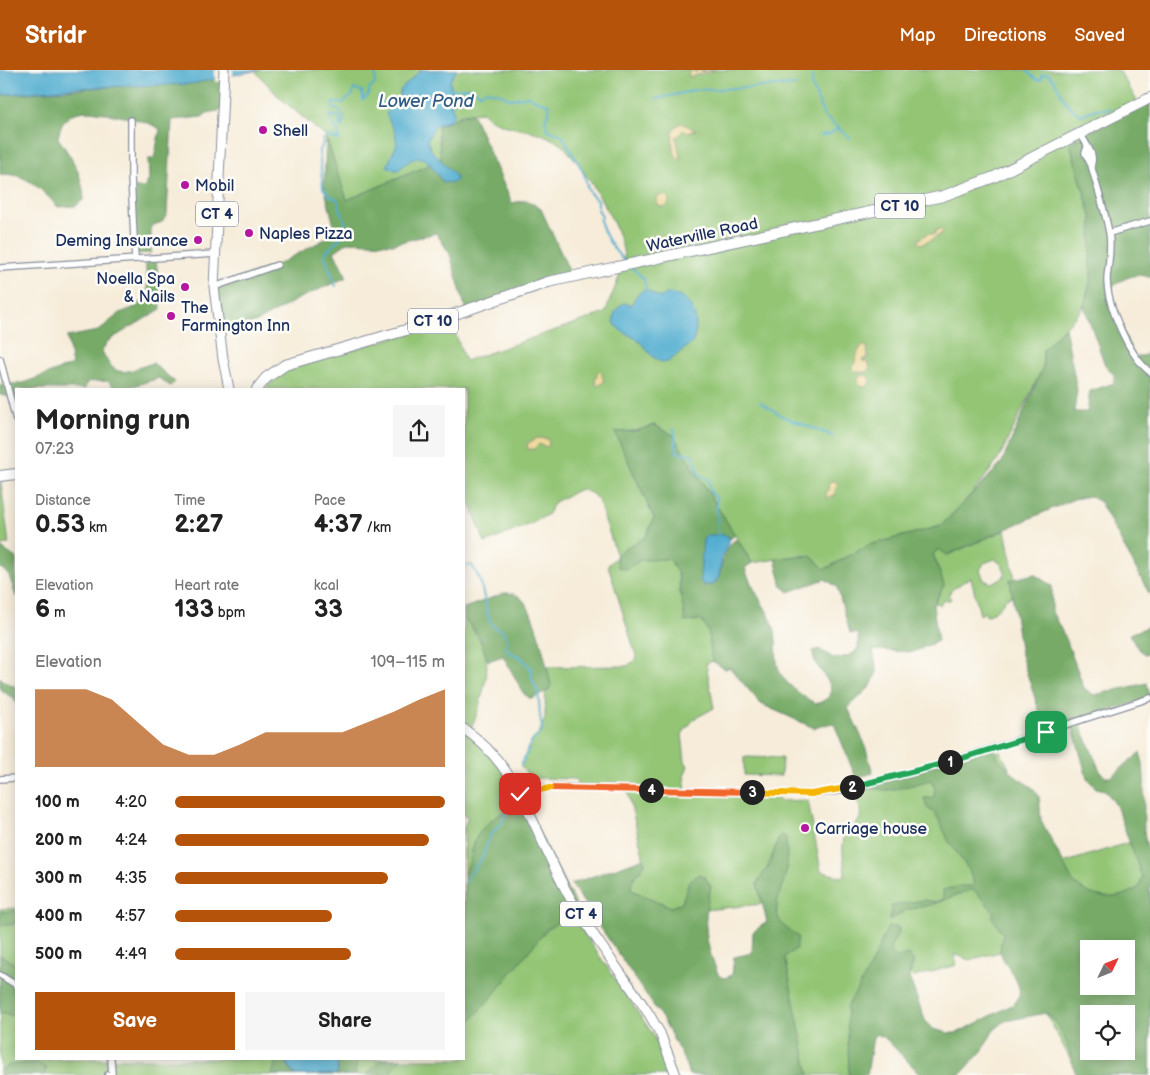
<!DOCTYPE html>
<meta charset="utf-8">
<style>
:root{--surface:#fff;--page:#f6f6f6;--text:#222;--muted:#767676;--accent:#b45309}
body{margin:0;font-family:"Balsamiq Sans",sans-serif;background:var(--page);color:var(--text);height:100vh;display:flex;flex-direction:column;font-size:19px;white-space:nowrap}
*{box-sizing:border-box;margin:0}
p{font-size:16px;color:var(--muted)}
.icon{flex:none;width:28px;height:28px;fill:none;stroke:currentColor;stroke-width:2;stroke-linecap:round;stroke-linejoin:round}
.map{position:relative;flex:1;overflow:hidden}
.details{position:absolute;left:15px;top:318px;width:450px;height:672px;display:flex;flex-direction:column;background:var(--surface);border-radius:0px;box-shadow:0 2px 12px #0003}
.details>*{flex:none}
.needle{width:32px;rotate:47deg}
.fabs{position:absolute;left:1080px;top:870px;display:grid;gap:10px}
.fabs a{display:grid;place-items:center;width:55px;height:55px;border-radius:0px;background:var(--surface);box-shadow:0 2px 12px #0003;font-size:25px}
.pin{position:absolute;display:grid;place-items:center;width:42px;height:42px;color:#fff;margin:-21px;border-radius:10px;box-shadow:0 2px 8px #0006}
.km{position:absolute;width:25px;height:25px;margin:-12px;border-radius:50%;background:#222;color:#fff;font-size:14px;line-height:25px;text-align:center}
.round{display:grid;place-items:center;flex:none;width:52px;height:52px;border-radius:0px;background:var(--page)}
.overview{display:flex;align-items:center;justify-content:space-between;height:85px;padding:0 20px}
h1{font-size:28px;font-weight:700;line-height:38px}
.metrics{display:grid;grid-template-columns:repeat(3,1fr);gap:8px;height:85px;padding:5px 20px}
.metrics div{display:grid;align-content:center}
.metrics b{font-size:25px;font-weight:700}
.metrics small{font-size:14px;font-weight:400}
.metrics p{font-size:14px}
.chart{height:140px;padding:10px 20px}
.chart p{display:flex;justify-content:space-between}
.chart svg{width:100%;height:90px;margin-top:5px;fill:var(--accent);opacity:.7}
.button{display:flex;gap:10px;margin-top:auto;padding:10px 20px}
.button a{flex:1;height:58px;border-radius:0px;background:var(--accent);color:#fff;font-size:20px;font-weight:700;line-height:58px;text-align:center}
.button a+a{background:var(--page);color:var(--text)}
ul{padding:0 20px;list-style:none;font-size:16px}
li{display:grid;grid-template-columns:80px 60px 1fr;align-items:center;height:38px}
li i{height:12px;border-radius:6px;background:var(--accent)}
header{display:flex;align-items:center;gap:30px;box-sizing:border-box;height:70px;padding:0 25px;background:var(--accent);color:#fff}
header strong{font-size:24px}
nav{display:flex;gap:28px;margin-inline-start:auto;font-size:18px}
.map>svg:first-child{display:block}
.green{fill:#93c575;stroke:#577a6a;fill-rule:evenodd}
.forest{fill:#76aa66;stroke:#486c62;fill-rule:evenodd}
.sand{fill:#eeda9e;stroke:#84847e}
.water{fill:#53aed0;stroke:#376e97}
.pier{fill:#f6ecd9}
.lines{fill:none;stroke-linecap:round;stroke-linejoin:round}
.stream{stroke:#53aed0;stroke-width:2}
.minor-casing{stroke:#888e9c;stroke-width:8}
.primary-casing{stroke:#888e9c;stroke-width:11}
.trunk-casing{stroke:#888e9c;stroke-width:12}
.minor{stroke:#fff;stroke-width:5.5}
.primary{stroke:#fff;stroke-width:9}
.trunk{stroke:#fff;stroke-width:10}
.split-1-casing{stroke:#fff;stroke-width:10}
.split-2-casing{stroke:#fff;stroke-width:10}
.split-3-casing{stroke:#fff;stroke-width:10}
.split-4-casing{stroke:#fff;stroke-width:10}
.split-5-casing{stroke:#fff;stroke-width:10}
.split-6-casing{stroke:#fff;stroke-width:10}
.split-1{stroke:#22a559;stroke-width:6}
.split-2{stroke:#22a559;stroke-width:6}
.split-3{stroke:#f5b400;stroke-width:6}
.split-4{stroke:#f0652b;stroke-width:6}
.split-5{stroke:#f0652b;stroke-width:6}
.split-6{stroke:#f5b400;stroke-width:6}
.poi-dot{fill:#b5179e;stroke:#fdfcf7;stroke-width:2}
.labels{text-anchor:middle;stroke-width:5;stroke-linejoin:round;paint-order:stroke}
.shield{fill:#fdfcf7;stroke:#5f6c8c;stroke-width:1}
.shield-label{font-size:15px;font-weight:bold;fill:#1b2f5e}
.poi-label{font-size:16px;fill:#1b2f5e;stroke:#fdfcf7;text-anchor:start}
.street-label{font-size:16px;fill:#1b2f5e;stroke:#fdfcf7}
.water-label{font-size:18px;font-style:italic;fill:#2f5b86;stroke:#fdfcf7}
</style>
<header>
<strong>Stridr</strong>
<nav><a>Map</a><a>Directions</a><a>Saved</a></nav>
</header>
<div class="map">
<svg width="1150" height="1005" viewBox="0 0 1150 1005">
<rect width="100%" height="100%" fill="#fdfcf7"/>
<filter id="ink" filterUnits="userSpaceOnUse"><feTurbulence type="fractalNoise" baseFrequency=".02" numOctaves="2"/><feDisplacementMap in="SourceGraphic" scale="10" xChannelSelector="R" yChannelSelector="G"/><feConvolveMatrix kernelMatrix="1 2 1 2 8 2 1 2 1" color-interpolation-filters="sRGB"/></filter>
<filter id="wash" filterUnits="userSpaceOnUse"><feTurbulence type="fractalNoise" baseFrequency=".0096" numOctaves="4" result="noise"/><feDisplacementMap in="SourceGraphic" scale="20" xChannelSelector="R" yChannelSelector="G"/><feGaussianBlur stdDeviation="1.12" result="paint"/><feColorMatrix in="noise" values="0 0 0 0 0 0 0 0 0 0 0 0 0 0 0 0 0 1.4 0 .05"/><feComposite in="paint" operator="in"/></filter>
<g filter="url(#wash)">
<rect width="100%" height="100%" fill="#f6ecd9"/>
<path class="green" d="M259,0H1119L1137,31L1070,74L1092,149L1090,193L1091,208L1084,236L1081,241L1043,280V297L997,392L973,422L941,456L869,475L825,499L811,486L803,485L752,493L673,365L654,355L636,361L615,362L654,448L646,467L623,480L670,460L671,491L678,504L680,523L701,550L724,586L706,594L714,638L694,649L682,664L685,691L688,696L684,706L686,720L773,723L780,731L808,730L821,801L841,807L845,805C844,786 839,777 848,758C866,752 860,740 857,726L861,722V719L1000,681L1060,794L1140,769L1150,792V1005H1079L1003,864L1000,882L969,890L954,884L957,895L914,907L892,890L860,1005H807L776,841L777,830L787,797L780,765L768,797L757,813L762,834L705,840L711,817L689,811L682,833L671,837L631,820V811L645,794L627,719L577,718L576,709L531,708L521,697L528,677L540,661L545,648L546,597L627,596L637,589L608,495L617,486L598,430L591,423L580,419L555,432L547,445L531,454L485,473L464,417V319H265L278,305L296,296L451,251L465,291L605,243C609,231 623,201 624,189C625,163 583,95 564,77C561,73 553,70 548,67C526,56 500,61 482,42L461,44L451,52L438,56L441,90L347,130L326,67L280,28L256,2ZM1089,879H1126V916H1089ZM1089,944H1126V981H1089Z
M0,406L9,474L0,475Z
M1005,460L1015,509L1010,511L1013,526L1006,528C1001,537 996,541 986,546L985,542L980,545L971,508C961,511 960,517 952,519L948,526L951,528L950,530L942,531L940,535L935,533L944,515L933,484L939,479L948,485ZM995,489L1002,495L1005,502L1003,508L991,513L984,510L980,500L984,493Z
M464,548C488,577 492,593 481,629C478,641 475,652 468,662L482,673L523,730C504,743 481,751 474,774C471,784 471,795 464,803V757L468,747L464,745Z
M744,687L782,688L781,706L744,705Z
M464,816L571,844L654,966L668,1005H0V839L16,838V989H464Z"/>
<path class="forest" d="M223,8L222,40L207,43L202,47L172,50L167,144L162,152L151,156V183L135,184L131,118H144L149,110L148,89H154L160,59C147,51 134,49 119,46C93,41 64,32 58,68C73,90 82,103 84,129L76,136L58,137C42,120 25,101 0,105V25Z
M1150,28V208C1136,200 1118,211 1108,221L1110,232L1135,287L1146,285L1150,277V525L1100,432L1089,426L1074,429L947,485L939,479L933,484L944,515L933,535L938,571L913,582L873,580L877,602L871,616L848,638L864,672L873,703L856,708L835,656L832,653L814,658L761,634L730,598L725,599L712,591L708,561L701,550L685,552L678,504L670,489L641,490L625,499L618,497L616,486L625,478L646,467L654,448L615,362L636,361L654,355L673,365L735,465L730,469L728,466L703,481L700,511L714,514C726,500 719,478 737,469L752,493L745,498C751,518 765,535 773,554C778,567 775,583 778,597C782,613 803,626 816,634C852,621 811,601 813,581L819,579L835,589C842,587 856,585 858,577C859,572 857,569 859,564L850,563L837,517L825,509L789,522L782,516L775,488L811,486L825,499L869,475L941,456L1001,394L1043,297V280L1065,257L1077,320L1074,342H1087L1090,321L1114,313V305L1105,295L1084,236L1091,208L1090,193L1092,149L1070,74Z
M472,43L512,133L527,130L541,139L572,207L466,240L450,184L436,163L393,174L348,172L334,182L347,207L300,228L255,253L219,259L214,217L277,195L336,163L324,117L326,67L347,130L441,90L438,56C451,52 459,44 472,43Z
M145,188H156L161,239L108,271L102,281C116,312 126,301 153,293L175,312L170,316L159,308L124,319H115L108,311L87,312L85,319H16V328L0,325V315L23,313L72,295L67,267L98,261L120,243L138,236L148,224Z
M0,477L16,488V527L9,505L0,497Z
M1034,504L1052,516V542L1066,569L1084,618L1094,625L1147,613L1150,628L1085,649L1081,656L1100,701L1105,707H1111L1140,683C1150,706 1137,766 1150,782V1005H1076C1070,984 1065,957 1046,943L1005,951L993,961L983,980L960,1005H921L886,969L877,964L873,967L867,1005H849L847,937L868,901L888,857H898L899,862L890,878L892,884L898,887L909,885L914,891L909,907L925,950L933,959L949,963H957L1014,934C1030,918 1006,900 1001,884C999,878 1002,869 1003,864L992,847L994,842L975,821L970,820L931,835L906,840L890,850L892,836L924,830L936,832L943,828V820L960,816H974L969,800L949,772L936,744L927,738L924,728H933C935,721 936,716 930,710C917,714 902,718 889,720C877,721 877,715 861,722L862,715L994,678L998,688L1019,709L1032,717L1039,726L1041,750L1073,812C1092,830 1118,832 1139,817L1142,807L1116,735L1105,720L1096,718L1087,708L1072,654L1046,662L1021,585L1010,510ZM1089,879H1126V916H1089ZM1089,944H1126V981H1089Z
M505,523C511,523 517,524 522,529C536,543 546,594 551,614L549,620L531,629L524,624L503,586L488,591L479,566L464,548V538Z
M1150,556V583L1145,585L1135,575L1130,564Z
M0,607L4,611L16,617V633L14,629L0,619Z
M523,730L582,847L571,844L546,860L490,929L464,958V803C471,795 471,784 474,774C481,751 504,743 523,730Z
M780,765L786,767C786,777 788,788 787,798C784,818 767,840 785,857C789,861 794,863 798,867L796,879L785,887L809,1005H689L685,992L664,951L571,814L644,788L645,794L632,811L631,820L671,837L682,833L689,811L700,804L705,807L711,817C702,850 705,875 719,906L725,908L732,905L734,887L752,883L753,862L767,852L757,813L768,797Z
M16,841V854L0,856V842Z
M0,885L16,895V947L0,942Z
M276,989H288L287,994L295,1005H272Z
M338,989H357L355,1005H336Z
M381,989H401L388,1005H367Z
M37,993L47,998L44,1005C29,1005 15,1005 0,1005V1000L9,995Z"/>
<path class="sand" d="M693,0L696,3V0L704,2V0H716L690,7L688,4Z
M681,53L696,60L687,62L683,60L680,65L676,67L681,90C670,84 673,70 673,59Z
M657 131a6 6 0 1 1 12 0a6 6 0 1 1-12 0Z
M941,159L943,162C939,166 926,173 921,174L917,171L928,163L934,165L936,160Z
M862,276H867L868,287L862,291L868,292L870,297L867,302H854L853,297C857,290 856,282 862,276Z
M601,301L604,312L597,316L595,311L598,302Z
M858 311a6 6 0 1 1 12 0a6 6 0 1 1-12 0Z
M538,368L548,369L549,374L546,377L539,374L534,379H527L528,373Z
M831,411L838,412L834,427L831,425L827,430L826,423L830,418L828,415Z"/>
<path class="water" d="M0,0H259L191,14L73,18L0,25Z
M421,0H457L450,11L454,32L451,36L455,44L449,51L436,55L427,70L431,80L455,105L456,110L453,113L443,112C425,88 424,77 397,101L387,96L397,74L395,62L386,44L396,35L401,19Z
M645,219L660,228L668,223C693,226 701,250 693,272L668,292C652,294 647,276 636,269C628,263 619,263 614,252C613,244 616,238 624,233L631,235L637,225Z
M707,465H726L730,469L722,487L719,507L713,515H703L700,510L703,470Z
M288,989H338L337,1004L295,1005L287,994Z"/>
<path class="pier" d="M215,0H233V9L215,12Z"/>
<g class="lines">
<path class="stream" d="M812,0V16L824,46L850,68
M1026,0L1037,10L1042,9L1041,5L1048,4C1063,17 1058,31 1081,45L1096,39H1110
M451,19L471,18L481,24L486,20L504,25L510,29L529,26L537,31L549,34V43L545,50L548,60L562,65C568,77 576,88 582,100C589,112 583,121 598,130V139L602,147L600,150C604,166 613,179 624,191
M378,27L390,43
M656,29L696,20L797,15
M821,65L830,64L839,57
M631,197L644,209L646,219
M336,216L324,184L341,167L346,155L337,129L331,127L323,118L319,80L322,77L323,70L327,66L339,70L338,62L330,49L331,45L339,47L341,58L344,48L340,41L333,38V33H342L352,26L354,19L362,21L363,30L369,24V19L375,14L376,0
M760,332L784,347L833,366
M674,359L677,382L693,385L699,404L709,410L710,421L716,428L717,436L718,465
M464,496L472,495L480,510L489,550L494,557L503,561L508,571L506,577L509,582L522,588L532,600C530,609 534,612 537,620C541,634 538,647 543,661L532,671L521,695
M464,813L483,786L490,766L502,752L512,730"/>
</g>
</g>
<g filter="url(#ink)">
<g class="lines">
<defs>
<path id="minor" d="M131,50V107L135,189
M1081,64C1085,74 1096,84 1091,95
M1087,77L1085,83L1091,95C1097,118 1105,140 1109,163C1112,178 1108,194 1107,209C1107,235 1129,286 1150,302
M1109,163L1150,151
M0,198L215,184
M214,217L277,195
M0,289L16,350
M0,709L16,708
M520,724L555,717L811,724L838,721L930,698L1150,628
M0,905L16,915
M108,1005L112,1004L111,989"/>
<path id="primary" d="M224,0L214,217L223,289L229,319
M464,659C524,700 536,771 572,831C595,870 624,906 649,944L660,963L676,1005"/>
<path id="trunk" d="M257,319L266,308L285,295L420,256L548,212L943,126L994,107L1150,28
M0,406L16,404"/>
</defs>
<use href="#minor" class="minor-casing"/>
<use href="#primary" class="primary-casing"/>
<use href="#trunk" class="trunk-casing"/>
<use href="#minor" class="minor"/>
<use href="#primary" class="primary"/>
<use href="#trunk" class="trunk"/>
</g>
</g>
<g class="lines" filter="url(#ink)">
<defs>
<path id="split-1" d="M950,692L1046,662"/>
<path id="split-2" d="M852,717L950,692"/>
<path id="split-3" d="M752,722L811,724L852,717"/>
<path id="split-4" d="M651,720L752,722"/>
<path id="split-5" d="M550,718L651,720"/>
<path id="split-6" d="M520,724L550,718"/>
</defs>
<use href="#split-1" class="split-1-casing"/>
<use href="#split-2" class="split-2-casing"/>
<use href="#split-3" class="split-3-casing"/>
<use href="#split-4" class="split-4-casing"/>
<use href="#split-5" class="split-5-casing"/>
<use href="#split-6" class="split-6-casing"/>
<use href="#split-1" class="split-1"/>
<use href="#split-2" class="split-2"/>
<use href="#split-3" class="split-3"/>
<use href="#split-4" class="split-4"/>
<use href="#split-5" class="split-5"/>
<use href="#split-6" class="split-6"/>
</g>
<g class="poi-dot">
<circle cx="263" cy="60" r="5"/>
<circle cx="185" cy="115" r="5"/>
<circle cx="249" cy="163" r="5"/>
<circle cx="198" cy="170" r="5"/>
<circle cx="185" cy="217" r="5"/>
<circle cx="171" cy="246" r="5"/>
<circle cx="805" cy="758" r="5"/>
</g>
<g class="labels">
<g class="shield">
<rect x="875" y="123.5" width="50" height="25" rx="4"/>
<rect x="196" y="131.5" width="42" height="25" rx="4"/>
<rect x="408" y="238.5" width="50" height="25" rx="4"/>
<rect x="560" y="831.5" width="42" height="25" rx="4"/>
</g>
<g class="shield-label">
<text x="900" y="141">CT 10</text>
<text x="217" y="149">CT 4</text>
<text x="433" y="256">CT 10</text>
<text x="581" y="849">CT 4</text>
</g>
<g class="poi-label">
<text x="273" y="66">Shell</text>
<text x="195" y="121">Mobil</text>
<text x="259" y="169">Naples Pizza</text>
<text x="188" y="176" text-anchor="end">Deming Insurance</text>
<text x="175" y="214" text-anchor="end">Noella Spa<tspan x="175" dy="18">&amp; Nails</tspan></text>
<text x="181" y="243">The<tspan x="181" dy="18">Farmington Inn</tspan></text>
<text x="815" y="764">Carriage house</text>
</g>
<g class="street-label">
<text transform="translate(702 164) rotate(-12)" y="6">Waterville Road</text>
</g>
<g class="water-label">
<text x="426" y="37">Lower Pond</text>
</g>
</g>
</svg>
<div class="fabs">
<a><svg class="needle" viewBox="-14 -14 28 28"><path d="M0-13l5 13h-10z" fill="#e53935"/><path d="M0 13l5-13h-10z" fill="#767676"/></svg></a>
<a><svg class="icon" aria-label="locate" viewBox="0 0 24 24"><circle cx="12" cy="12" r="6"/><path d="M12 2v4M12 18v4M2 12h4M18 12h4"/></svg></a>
</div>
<div class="pin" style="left:1046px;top:662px;background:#1e9e55"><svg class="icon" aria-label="arrive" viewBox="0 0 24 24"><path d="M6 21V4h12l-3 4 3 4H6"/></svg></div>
<div class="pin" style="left:520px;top:724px;background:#d93025"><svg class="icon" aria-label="check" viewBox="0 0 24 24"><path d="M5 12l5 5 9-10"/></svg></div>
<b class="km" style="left:950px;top:692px">1</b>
<b class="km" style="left:852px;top:717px">2</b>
<b class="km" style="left:752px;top:722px">3</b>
<b class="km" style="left:651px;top:720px">4</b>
<section class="details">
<div class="overview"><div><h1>Morning run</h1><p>07:23</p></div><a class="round"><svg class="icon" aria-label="share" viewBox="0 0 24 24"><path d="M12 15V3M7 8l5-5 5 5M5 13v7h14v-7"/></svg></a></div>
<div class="metrics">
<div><p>Distance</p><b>0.53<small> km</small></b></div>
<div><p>Time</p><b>2:27</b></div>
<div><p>Pace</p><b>4:37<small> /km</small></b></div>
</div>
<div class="metrics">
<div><p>Elevation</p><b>6<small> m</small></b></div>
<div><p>Heart rate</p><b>133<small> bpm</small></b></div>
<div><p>kcal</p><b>33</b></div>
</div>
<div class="chart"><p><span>Elevation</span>109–115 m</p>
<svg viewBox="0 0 160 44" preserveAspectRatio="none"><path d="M0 44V6L10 6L20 6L30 11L40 22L50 33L60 38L70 38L80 33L90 27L100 27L110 27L120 27L130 22L140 17L150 11L160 6V44z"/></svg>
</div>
<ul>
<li><b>100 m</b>4:20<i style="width:100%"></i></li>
<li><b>200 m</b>4:24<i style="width:94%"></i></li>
<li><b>300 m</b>4:35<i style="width:79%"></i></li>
<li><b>400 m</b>4:57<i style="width:58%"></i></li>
<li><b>500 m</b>4:49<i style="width:65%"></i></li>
</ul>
<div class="button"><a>Save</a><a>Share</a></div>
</section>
</div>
